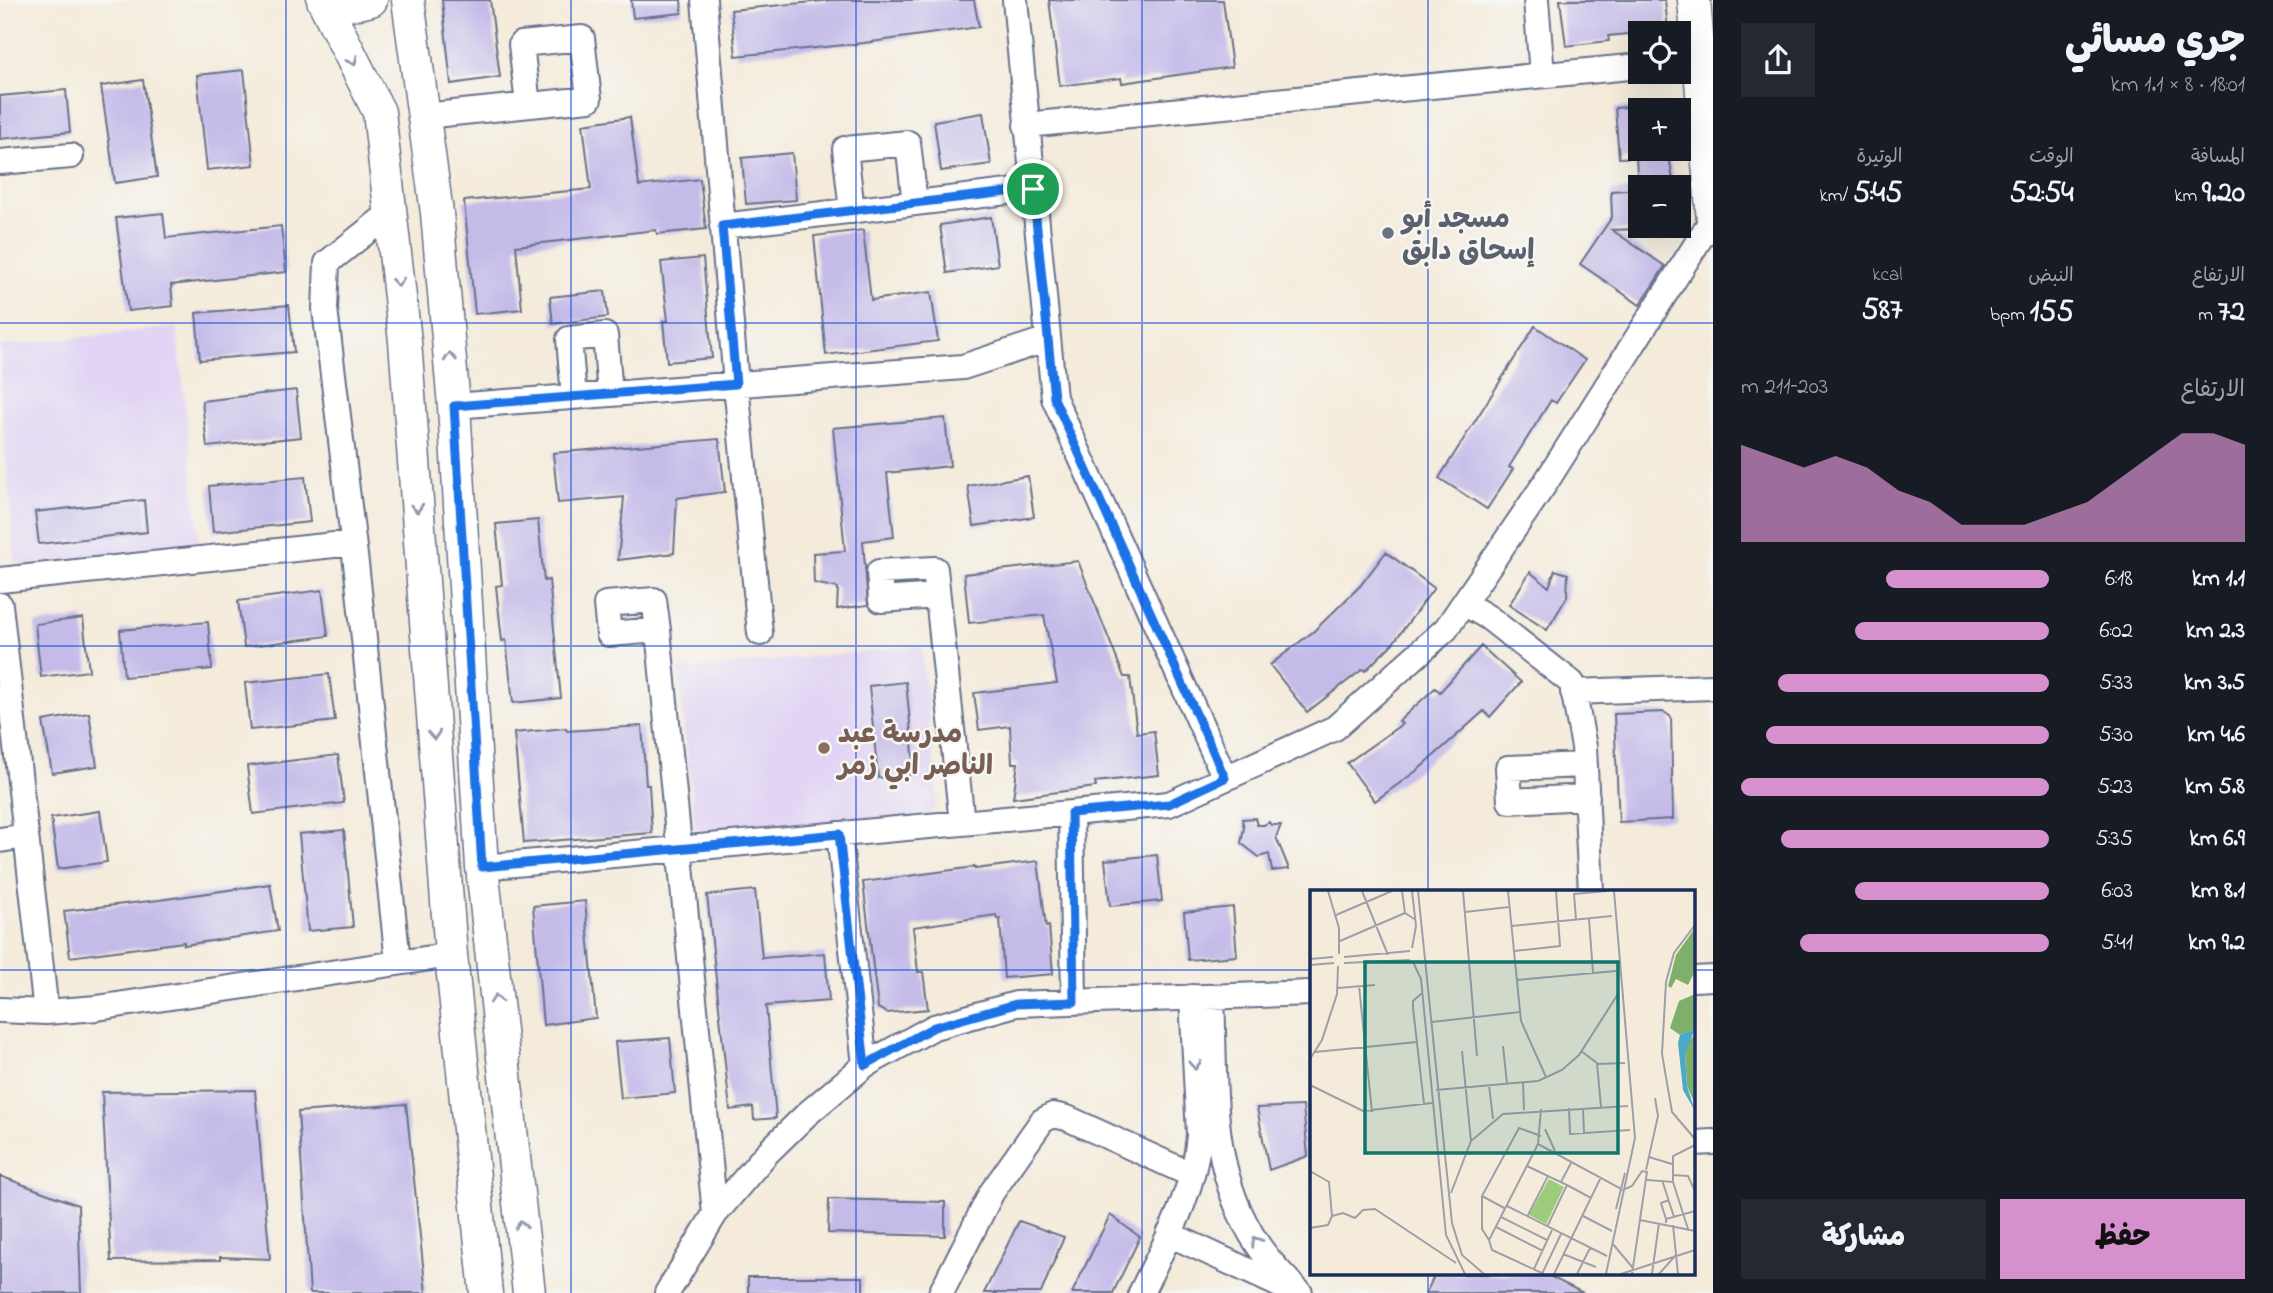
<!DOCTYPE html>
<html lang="ar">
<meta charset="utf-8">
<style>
:root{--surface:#171b24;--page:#242831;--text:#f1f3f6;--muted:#9ea1a6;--accent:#d690ce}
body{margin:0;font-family:"Indie Flower","Playpen Sans Arabic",sans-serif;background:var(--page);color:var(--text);direction:rtl;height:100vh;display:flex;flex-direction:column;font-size:26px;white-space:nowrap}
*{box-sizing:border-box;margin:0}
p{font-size:23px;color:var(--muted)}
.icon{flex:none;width:38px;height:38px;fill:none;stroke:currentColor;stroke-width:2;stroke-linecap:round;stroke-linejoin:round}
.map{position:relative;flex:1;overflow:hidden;direction:ltr}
.drawer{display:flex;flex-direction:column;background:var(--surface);width:560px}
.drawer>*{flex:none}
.fabs{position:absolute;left:1628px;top:21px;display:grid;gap:14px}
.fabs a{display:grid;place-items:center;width:63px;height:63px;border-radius:0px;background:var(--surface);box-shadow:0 7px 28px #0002;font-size:35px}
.pin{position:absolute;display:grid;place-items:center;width:60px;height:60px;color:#fff;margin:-30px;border:4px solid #fff;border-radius:50%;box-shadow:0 2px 7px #0007}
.round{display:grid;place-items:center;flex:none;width:74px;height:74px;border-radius:0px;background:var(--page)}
.headline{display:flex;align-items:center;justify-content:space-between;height:119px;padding:0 28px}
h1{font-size:38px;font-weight:800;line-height:52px}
.figures{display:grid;grid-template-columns:repeat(3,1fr);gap:10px;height:119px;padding:7px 28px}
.figures div{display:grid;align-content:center}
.figures b{font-size:30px;font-weight:800}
.figures small{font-size:19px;font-weight:400}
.figures p{font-size:19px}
.chart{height:196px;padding:14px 28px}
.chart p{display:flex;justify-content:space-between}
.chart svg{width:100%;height:126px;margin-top:7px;fill:var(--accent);opacity:.7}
.button{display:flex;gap:14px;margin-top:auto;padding:14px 28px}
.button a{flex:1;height:80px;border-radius:0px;background:var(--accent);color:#111;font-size:28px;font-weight:800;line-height:80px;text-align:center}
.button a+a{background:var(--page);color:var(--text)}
ul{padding:0 28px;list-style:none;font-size:23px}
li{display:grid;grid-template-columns:112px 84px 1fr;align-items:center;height:52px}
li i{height:18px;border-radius:9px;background:var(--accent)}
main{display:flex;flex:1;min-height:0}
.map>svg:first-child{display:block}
.built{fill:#e1d4f4}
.building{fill:#c5bbe9}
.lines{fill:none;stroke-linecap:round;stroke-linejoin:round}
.minor-casing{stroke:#67718a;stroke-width:28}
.major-casing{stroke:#67718a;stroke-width:35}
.minor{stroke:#fff;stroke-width:24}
.major{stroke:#fff;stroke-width:32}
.oneway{stroke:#8d97ae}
.route-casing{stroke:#fff;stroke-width:14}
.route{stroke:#1a73e8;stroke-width:9}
.grid{fill:none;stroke:#1d4ed8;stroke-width:2;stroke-opacity:0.55}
.worship-dot{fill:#6b7280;stroke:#f6f6f2;stroke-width:2.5}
.education-dot{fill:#8d6e63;stroke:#f6f6f2;stroke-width:2.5}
.labels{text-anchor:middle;stroke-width:5;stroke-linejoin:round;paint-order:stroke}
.worship-label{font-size:28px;font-weight:bold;fill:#5b616d;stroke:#f6f6f2;text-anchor:start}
.education-label{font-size:28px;font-weight:bold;fill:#785e54;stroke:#f6f6f2;text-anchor:start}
.inset-road{fill:none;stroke:#9da0a9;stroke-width:2}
.view{fill:#0f766e;fill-opacity:0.15;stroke:#0f766e;stroke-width:3.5}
.inset-edge{fill:none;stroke:#1b2f5e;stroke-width:3.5}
</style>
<main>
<section class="drawer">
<div class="headline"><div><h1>جري مسائي</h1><p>18:01 · 8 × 1.1 km</p></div><a class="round"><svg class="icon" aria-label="share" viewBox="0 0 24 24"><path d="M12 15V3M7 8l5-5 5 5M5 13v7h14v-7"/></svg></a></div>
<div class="figures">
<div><p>المسافة</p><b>9.20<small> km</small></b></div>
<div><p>الوقت</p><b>52:54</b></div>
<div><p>الوتيرة</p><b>5:45<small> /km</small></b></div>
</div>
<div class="figures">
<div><p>الارتفاع</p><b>72<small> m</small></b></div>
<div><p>النبض</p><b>155<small> bpm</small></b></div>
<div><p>kcal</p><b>587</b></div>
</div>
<div class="chart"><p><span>الارتفاع</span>203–211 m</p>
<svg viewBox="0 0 160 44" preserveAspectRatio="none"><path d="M0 44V10L10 14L20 18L30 14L40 18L50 26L60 30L70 38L80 38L90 38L100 34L110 30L120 22L130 14L140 6L150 6L160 10V44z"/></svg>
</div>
<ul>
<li><b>1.1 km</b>6:18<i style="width:53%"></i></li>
<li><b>2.3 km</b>6:02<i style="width:63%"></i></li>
<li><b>3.5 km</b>5:33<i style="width:88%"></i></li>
<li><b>4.6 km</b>5:30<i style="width:92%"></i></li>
<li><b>5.8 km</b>5:23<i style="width:100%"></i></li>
<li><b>6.9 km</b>5:35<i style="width:87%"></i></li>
<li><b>8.1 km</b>6:03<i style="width:63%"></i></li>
<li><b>9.2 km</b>5:41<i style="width:81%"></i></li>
</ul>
<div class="button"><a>حفظ</a><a>مشاركة</a></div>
</section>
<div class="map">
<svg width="1713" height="1293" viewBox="0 0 1713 1293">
<rect width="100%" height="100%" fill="#f6f6f2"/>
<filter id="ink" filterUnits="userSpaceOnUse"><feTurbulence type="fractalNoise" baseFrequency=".0143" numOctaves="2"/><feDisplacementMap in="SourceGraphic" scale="14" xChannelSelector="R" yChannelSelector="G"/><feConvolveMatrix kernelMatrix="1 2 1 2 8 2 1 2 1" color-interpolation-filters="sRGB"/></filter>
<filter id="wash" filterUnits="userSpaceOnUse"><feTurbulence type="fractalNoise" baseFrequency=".00686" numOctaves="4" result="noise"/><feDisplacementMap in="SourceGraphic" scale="28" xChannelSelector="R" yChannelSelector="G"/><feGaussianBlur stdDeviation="1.57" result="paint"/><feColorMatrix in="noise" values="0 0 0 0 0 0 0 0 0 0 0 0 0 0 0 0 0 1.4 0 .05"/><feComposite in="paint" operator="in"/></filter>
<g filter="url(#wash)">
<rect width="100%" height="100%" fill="#f4ebdb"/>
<path class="built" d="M177,327L200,549L23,567L15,562L0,384V346Z
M921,646L938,801L930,815L704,835L695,828L678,670Z"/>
<g id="blocks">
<path class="building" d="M442,0H490L500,77L451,84Z
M631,0H681L682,13L633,18Z
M833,0H974L979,27L864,43L736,56L731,10Z
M1049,0H1223L1232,67L1122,83L1121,78L1060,86Z
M1560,0H1665L1668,30L1608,36L1609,41L1566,46Z
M244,70L254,165L207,170L197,75Z
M143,80L157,177L115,183L101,86Z
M66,90L70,132L0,139V96Z
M1640,106V149H1668L1674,187H1638L1636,157L1619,158L1615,108Z
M983,113L991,164L941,171L934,121Z
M630,117L639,186L700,179L706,229L657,234L656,230L516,246L522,309L475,314L464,201L591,189L583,124Z
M792,153L796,200L746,204L742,158Z
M1640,189V229L1612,230L1665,266L1640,305L1580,264L1612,217L1611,191Z
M163,213L166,238L281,226L286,272L171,285L173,306L128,311L116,218Z
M991,217L998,265L947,273L940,225Z
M863,230L871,300L931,292L938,341L826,355L814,236Z
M703,258L712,358L667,362L663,321H668L661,262Z
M605,291L608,317L553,324L550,297Z
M289,305L294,352L200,360L196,313Z
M1535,326L1585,360L1556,403L1551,400L1509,467L1513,469L1487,509L1439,478Z
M296,390L301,437L207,447L202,401Z
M945,418L950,466L887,473L894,537L863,541L868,605L837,609L838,588L814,583L813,553L845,551L833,428Z
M719,439L725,492L677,498L674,553L618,560L624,497L558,503L553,453Z
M1028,476L1034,517L974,526L968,486Z
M305,477L310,522L213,532L209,486Z
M144,500L147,532L39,544L35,512Z
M538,520L544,581L549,580L561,698L513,703L506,640L502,641L496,586L502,585L496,524Z
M1386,552L1434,588L1393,643L1365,671L1363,669L1307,712L1270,665L1314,631L1360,586Z
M1078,561L1124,677H1130L1137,733L1154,731L1159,775L1095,782L1096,787L1013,798L1018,763H1012L1010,726L979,730L974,693L1057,683L1044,615L969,623L964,574Z
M1555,570L1568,574L1567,597L1547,630L1509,605L1530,572L1549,587Z
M322,590L328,636L244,647L238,601Z
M83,618L89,671L41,677L35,624Z
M208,622L212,669L124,677L120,630Z
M1481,646L1521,682L1490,717L1484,711L1419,769L1375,801L1347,763L1402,724L1399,721L1435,688L1440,692Z
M329,674L335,721L250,730L245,683Z
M906,682L915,774L878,778L869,686Z
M1664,712L1671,717L1673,819L1619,822L1614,714Z
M89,713L97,766L52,773L43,721Z
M642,726L646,785H649L652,833L524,843L514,733L566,728L567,731Z
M338,755L344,803L253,814L247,766Z
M100,811L107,862L58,869L51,818Z
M1255,818L1257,825H1264L1269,822L1271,825H1281L1276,837L1289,869L1272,871L1269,854L1259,857L1241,843L1244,828L1242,819Z
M344,830L353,927L308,931L299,834Z
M1157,855L1162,901L1110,906L1105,860Z
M1038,861L1046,927L1049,926L1053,974L1004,978L1000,918L997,919L996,915L913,927L918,972H923L928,1009L887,1013L878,1008L863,882L975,867V869Z
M270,884L278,931L184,945V942L70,957L64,911L159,900Z
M755,890L762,958L825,953L829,1001L766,1006L776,1118L754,1120L753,1107L730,1110L707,895Z
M585,901L596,1018L543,1025L533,906Z
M1233,907L1237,956L1188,960L1184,912Z
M670,1038L675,1093L621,1098L615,1042Z
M255,1090L270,1259L220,1257V1260L111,1261L102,1092Z
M406,1104L426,1293H310L298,1112Z
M1303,1106L1308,1156L1269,1170L1257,1108Z
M0,1176L78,1205L81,1293H0Z
M829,1199L945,1202V1236L828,1233Z
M1110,1215L1140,1237L1113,1293H1072Z
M1019,1221L1064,1237L1041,1293H984Z
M1435,1274H1545L1583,1293H1426Z
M748,1277H863V1293H748Z"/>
</g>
</g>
<g filter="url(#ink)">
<use href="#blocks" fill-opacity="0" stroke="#67718a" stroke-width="2"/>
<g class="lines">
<defs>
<path id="minor" d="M704,0L736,384L760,633
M1015,0L1054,398L1225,778
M1536,0L1542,75
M424,116L589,99L582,38L521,44L528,105
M1026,125L1640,66
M0,162L71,156
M852,211L845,149L908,143L915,203
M390,213L327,263L325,309L357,572L398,962
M722,226L1033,189
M574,397L569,339L605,335L610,394
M454,406L963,367L1048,339
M0,580L353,543
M937,596L881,600L879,572L935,569L962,823
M1464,603L1489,618L1572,683L1584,747L1591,892
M0,605L46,1012
M658,630L609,634L606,604L654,600L658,630L715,1214
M1573,692L1713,687
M1585,765L1508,768L1510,801L1587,797
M1071,813L1074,1001
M839,834L865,1065
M0,840L26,836
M482,867L1169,804L1335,728L1446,629L1546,482L1713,218
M1694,979L1713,978
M1212,997C1216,1083 1207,1169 1258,1245C1270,1263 1285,1278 1300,1293
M0,1010L46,1012L97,1008L451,955
M1694,1143L1713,1142
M1169,1234L1290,1290
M667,1293L715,1214L766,1154L807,1114L865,1065L934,1027L1016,1004L1312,993
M941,1293L992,1192L1042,1121L1053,1115L1067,1118L1192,1175
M1141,1293C1165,1243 1195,1191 1199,1135L1192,997"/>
<path id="major" d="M323,0L379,112L405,341L451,955L486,1293
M325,0C342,6 354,5 371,0
M408,0L437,213L454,406L482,867L529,1293
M1694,0L1713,221"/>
</defs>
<use href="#minor" class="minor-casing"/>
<use href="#major" class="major-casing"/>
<use href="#minor" class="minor"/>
<use href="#major" class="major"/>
</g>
<defs><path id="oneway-chevron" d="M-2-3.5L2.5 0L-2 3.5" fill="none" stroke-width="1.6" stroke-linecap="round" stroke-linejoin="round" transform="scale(1.75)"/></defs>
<g class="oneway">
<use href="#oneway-chevron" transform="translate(353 61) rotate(64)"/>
<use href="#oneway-chevron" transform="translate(398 282) rotate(84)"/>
<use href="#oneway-chevron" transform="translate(450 357) rotate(-95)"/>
<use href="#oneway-chevron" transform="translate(417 508) rotate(86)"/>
<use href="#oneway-chevron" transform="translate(434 735) rotate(86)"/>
<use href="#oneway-chevron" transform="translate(496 999) rotate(-96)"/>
<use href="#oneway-chevron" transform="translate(1195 1065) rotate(87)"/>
<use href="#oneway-chevron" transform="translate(521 1225) rotate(-96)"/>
<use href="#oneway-chevron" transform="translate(1256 1241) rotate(-123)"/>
</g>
</g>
<g class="lines" filter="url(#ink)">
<defs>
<path id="route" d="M1033,189L1054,398L1225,778L1169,804L1071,813L1074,1002L1016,1004L934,1027L865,1065L839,834L482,867L454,406L736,384L722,226Z"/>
</defs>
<use href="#route" class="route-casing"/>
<use href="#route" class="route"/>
</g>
<path class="grid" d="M286,0V1293M571,0V1293M856,0V1293M1142,0V1293M1428,0V892M0,323H1713M0,646H1713M0,970H1312M1694,970H1713M1428,1274V1293"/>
<circle class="worship-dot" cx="1388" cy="233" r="7"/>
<circle class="education-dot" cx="824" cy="748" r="7"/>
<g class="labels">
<g class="worship-label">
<text x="1402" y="227">مسجد أبو<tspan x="1402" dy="32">إسحاق دابق</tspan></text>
</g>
<g class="education-label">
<text x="838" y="742">مدرسة عبد<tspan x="838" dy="32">الناصر ابي زمر</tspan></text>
</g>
</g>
<g transform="translate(1310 890)">
<rect width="385" height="385" fill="#f4ebdb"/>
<path d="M239,289L254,297L236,334L219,325Z" fill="#9dcc7b"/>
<path d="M385,38V81L378,95L366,89L361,98L358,96L366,65ZM385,104V139L370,145L360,138L369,111ZM385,145V214L377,196L375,163L376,153Z" fill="#7eb06b"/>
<path d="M385,139L375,163L377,196L385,221L373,200L368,153L370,145Z" fill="#4baaca"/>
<path class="inset-road" d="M18,1L29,38V64M52,1L78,65M92,1L95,23L106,30M108,1L142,333L152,365L174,384M153,1L167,166M198,1L211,131L236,187M155,22L199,17M26,25L82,1M279,29L283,83M266,30L264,4L297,1M385,35L364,63L356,92L352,164L362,222L385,249M202,36L302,26M30,51L95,23M102,58L106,36L102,1M204,61L250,56L246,1M34,67L100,61M0,69L23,67M103,72L111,89L136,345L155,384M34,73L100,70M0,75L24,73M207,90L306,81M49,96L62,222M28,98L65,95M112,103L103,111V118L114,214M122,132L210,122M193,156L197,194M152,161L161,251M271,161L287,173L291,217M5,162L107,152M0,169L12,150L27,104L28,76M287,174L315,173M213,192L214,220M0,195L53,221L122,213M179,195L183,229M126,200L228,191L252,180L269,165L308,104M259,218L260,244L320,240M273,218L274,243M231,219L228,254L179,350L182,360L234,384M235,239L245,261M228,254L313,300L322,296L332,281L337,282L322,384M339,267L362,274M217,276L238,286M336,280L348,226L345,208M0,281L19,292L22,326L18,335L0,338M363,285L378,286L385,301M337,290L363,292V266L385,255M352,290L364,327M251,292L262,271M363,292L378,339M257,295L281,308M141,303L161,251L193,224L318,216M172,306L196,319M197,316L297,366M306,319L315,283M22,326L33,323L45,328L53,320L65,319L146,373M273,326L302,341M191,327L237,350M217,327L238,286L257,295L237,337M356,329L351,313L359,310M330,330L385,341M356,333V329L385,321M363,335L368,384M186,337L233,361M179,350L172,339V306L209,238L231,246M302,353L323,378M253,364L286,377M224,379L242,340M232,384L251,344M244,384L291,287M267,384L280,358M296,384L325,248L304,1M311,384L385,360M342,384L349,333M349,384L365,366"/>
<path class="view" d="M55,72H308V263H55Z"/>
<rect width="385" height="385" class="inset-edge"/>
</g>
</svg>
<div class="fabs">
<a><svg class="icon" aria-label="locate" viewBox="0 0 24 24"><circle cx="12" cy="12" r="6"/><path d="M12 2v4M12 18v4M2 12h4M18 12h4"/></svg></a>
<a>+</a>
<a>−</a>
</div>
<div class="pin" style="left:1033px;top:189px;background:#1e9e55"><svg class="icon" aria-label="arrive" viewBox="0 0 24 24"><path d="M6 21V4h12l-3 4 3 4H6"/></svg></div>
</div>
</main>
